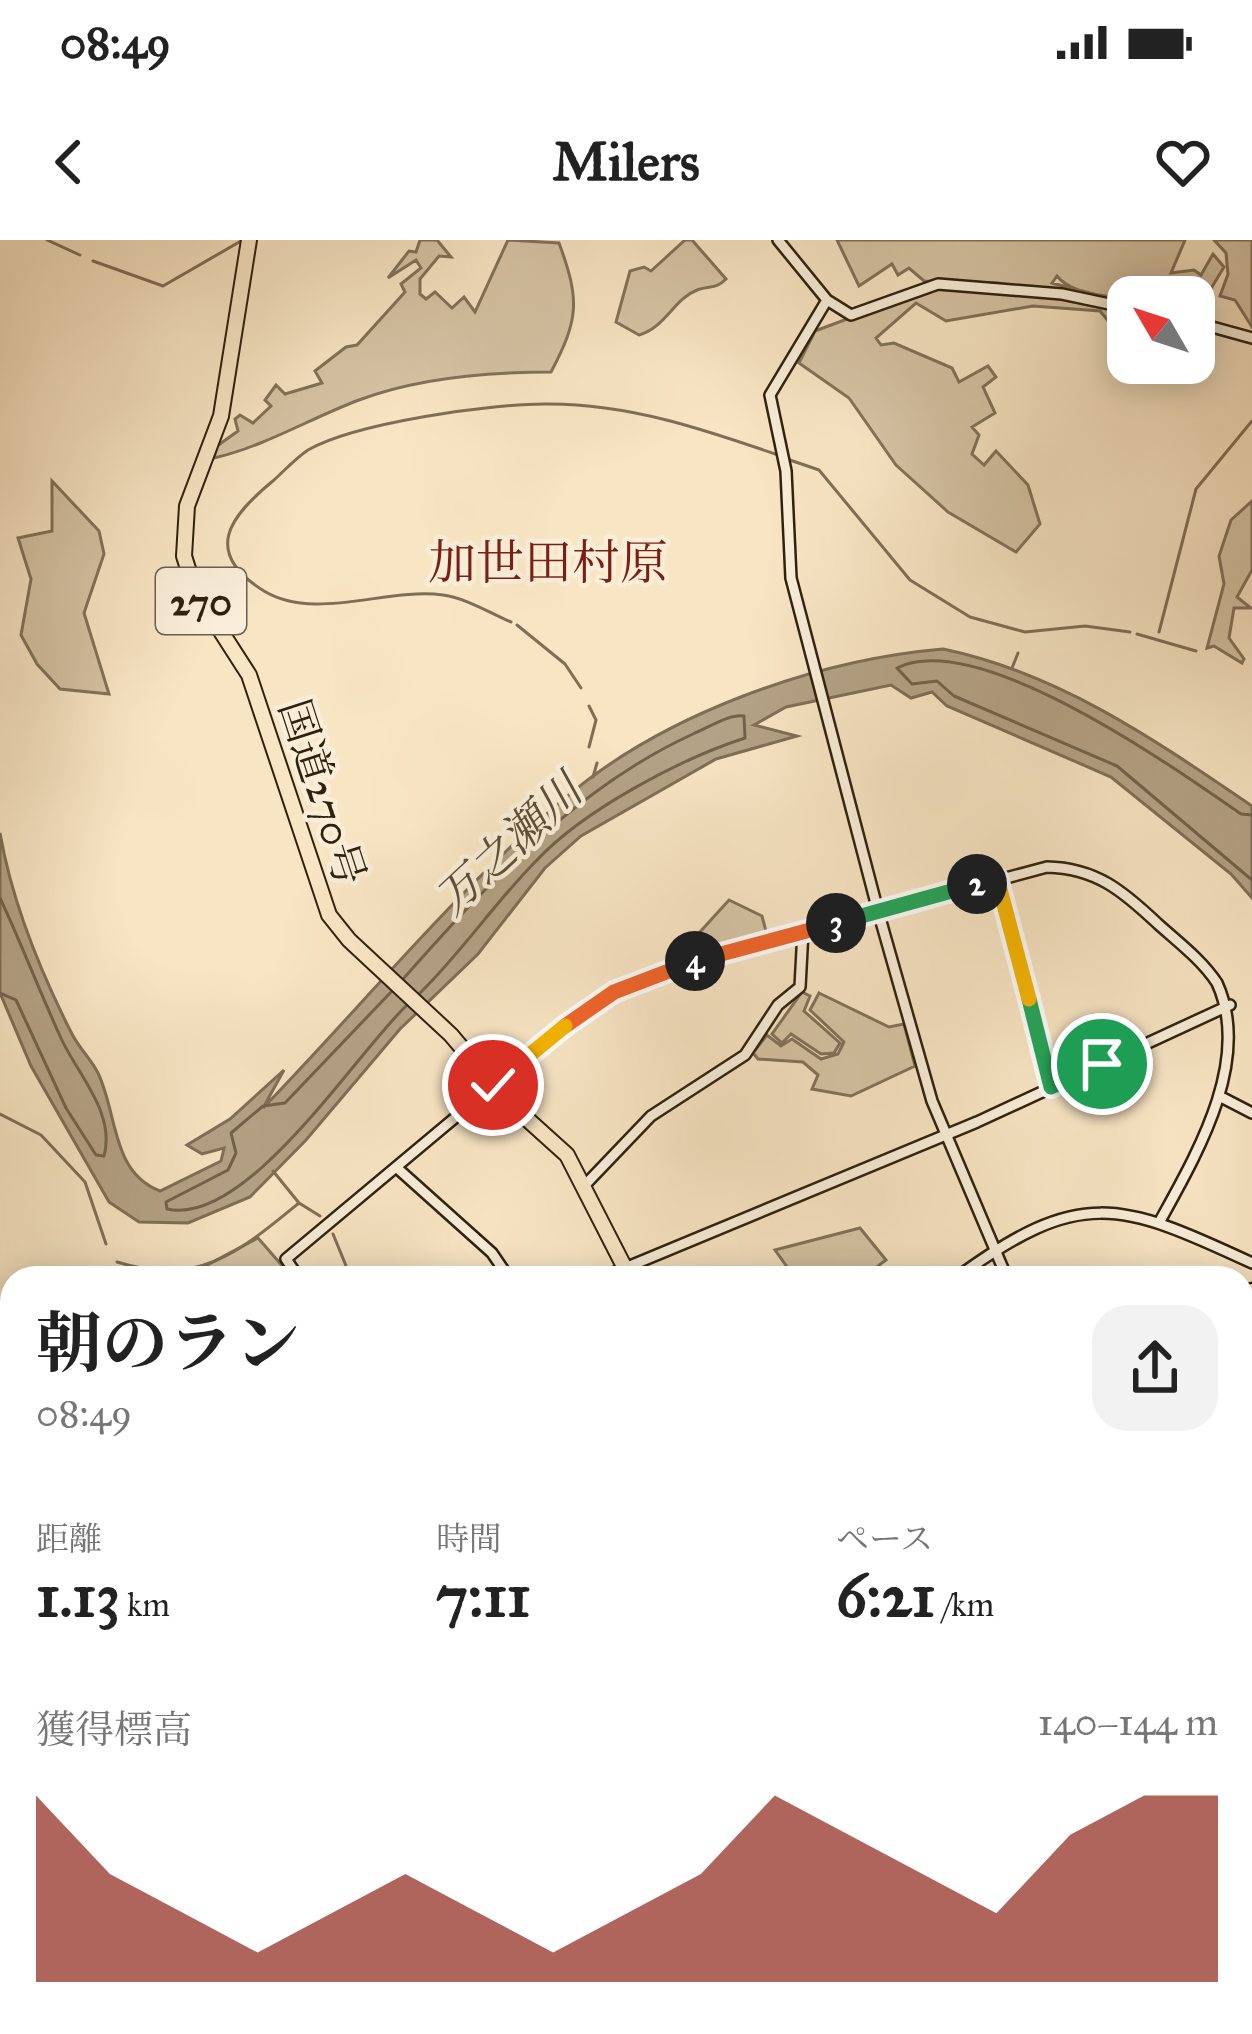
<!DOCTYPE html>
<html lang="ja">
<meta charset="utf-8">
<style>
:root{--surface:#fff;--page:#f2f2f2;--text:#222;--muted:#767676;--accent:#8f2418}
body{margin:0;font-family:"IM FELL Great Primer","Noto Serif JP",serif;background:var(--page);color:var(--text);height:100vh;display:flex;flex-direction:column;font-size:45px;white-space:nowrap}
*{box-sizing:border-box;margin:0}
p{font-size:39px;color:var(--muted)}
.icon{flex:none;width:66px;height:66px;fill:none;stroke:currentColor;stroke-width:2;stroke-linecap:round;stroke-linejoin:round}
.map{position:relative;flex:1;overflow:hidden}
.sheet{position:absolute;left:0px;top:1026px;width:1254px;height:768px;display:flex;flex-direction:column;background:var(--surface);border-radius:36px 36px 0 0;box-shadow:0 6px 30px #0003}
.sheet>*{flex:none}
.needle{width:78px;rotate:309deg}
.controls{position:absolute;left:1107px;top:36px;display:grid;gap:24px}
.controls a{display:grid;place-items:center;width:108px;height:108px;border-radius:24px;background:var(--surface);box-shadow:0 6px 30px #0003;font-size:60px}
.pin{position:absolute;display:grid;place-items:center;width:102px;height:102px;color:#fff;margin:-51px;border:6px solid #fff;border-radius:50%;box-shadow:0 3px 12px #0007}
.km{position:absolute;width:60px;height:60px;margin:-30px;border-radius:50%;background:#222;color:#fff;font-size:33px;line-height:60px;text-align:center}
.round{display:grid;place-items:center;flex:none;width:126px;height:126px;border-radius:36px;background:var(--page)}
.summary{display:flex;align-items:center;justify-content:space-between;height:204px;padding:0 36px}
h1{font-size:66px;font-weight:700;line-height:90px}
.stats{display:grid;grid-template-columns:repeat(3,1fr);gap:18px;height:204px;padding:12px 36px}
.stats div{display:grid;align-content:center}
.stats b{font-size:60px;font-weight:700}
.stats small{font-size:33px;font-weight:400}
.stats p{font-size:33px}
.chart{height:336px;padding:24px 36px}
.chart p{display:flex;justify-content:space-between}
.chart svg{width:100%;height:216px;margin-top:12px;fill:var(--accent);opacity:.7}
.status{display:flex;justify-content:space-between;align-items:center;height:84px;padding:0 60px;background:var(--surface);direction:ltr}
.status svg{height:33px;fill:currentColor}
header{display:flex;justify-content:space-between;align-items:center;height:156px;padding:0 36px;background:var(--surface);font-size:54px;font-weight:700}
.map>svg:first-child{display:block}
.green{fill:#d6c4a5;stroke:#82725a;stroke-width:3}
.water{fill:#b4a286;stroke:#7f6e56;stroke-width:3}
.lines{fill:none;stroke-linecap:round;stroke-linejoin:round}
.shore{stroke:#72624a;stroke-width:3}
.stream{stroke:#7f6e56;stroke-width:3}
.secondary-casing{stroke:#2f210e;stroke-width:14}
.primary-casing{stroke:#2f210e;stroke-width:15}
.highway-casing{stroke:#2f210e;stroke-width:18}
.secondary{stroke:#faeed9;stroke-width:9}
.primary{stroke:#f8e5c4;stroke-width:10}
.highway{stroke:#f8e5c4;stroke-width:14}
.split-1-casing{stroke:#fff;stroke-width:24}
.split-2-casing{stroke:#fff;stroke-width:24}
.split-3-casing{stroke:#fff;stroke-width:24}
.split-4-casing{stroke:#fff;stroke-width:24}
.split-5-casing{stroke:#fff;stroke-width:24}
.split-6-casing{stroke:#fff;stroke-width:24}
.split-1{stroke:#22a559;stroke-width:15}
.split-2{stroke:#f5b400;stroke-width:15}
.split-3{stroke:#22a559;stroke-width:15}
.split-4{stroke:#f0652b;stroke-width:15}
.split-5{stroke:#f0652b;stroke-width:15}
.split-6{stroke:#f5b400;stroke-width:15}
.labels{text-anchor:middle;stroke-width:9;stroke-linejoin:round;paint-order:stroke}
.shield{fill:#faeed9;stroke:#6c5e4b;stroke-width:3}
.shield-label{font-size:39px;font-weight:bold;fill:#2f210e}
.street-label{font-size:42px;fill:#2f210e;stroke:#faeed9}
.water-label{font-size:45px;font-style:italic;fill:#5e4e38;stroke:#faeed9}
.quarter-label{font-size:48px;fill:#7a1f14;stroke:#faeed9}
</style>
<div class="status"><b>08:49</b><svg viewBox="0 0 49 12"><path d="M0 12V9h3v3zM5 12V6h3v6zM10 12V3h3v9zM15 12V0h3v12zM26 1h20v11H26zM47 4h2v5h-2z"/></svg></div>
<header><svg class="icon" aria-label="back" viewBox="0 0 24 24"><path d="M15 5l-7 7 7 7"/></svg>Milers<svg class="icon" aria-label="heart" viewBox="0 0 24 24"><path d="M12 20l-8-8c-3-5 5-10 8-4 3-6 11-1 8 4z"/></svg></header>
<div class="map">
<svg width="1252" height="1794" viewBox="0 0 1252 1794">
<rect width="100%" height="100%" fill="#f8e5c4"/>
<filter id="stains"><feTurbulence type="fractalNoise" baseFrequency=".00167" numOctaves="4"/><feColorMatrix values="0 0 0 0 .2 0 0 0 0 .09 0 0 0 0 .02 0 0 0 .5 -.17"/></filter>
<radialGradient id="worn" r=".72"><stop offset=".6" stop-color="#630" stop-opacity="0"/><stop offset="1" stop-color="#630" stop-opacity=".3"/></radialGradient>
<path class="green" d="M420,0H437L451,17L439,16L420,39V54L426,59L435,52L452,68L464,57L475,72L508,0L559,3C580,60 579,79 551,132C488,132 419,137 359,160C311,178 263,207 214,218L217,206L238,191L235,179L240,175L253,183L271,166L265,160L276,145L285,154L322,143L315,131L346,107L357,105L405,52L401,44L421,28L416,20L388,38L409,11L416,12Z
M685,0H692L726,39C715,50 711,45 697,50C674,59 665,88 639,95L616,82L630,31L644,27L651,31Z
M837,0H1185L1171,33L1194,30L1201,35L1213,14L1224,27L1194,77V57C1158,57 1080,65 1057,36L1052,43L1128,63L998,43L924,41L909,28L898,35L892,24L859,46Z
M1214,0H1252V87L1235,60L1220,56L1228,34L1226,13Z
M927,49L1029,53L1128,73V92L1120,95L1100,71L1033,66L946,81L916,63L876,98L881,105L894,103L952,128L959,142L988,126L996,137L983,147L995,173L972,187L979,195L972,214L984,225L996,211L1028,245L1040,284L1016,312L948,272L896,225L849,158L799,123L815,91Z
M52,241L99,291L104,314L84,373L109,454L60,449L37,424L21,395L31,339L18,298L52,291Z
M1252,261V330L1237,357L1251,368H1234L1229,398L1244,419L1242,423L1214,406L1207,408L1224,344L1219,316L1231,280Z
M729,660L762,676L767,695L712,710L700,692Z
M802,752L810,756L804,771L840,803L834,813L821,814L791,794L782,803L772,794Z
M819,753L889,787L904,784L915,826L851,856L812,849L818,835L803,822L758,819L753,813L767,795L781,806L792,799L821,819L838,814L844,802L810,770Z
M860,988L886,1020L862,1038H795L775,1010Z
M258,998L293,1038H183Z
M734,1782H876L891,1794H736Z"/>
<path class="water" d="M943,409C1059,433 1155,500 1252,566V658L1231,634L1111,537L947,466L932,452L911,458L891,445L786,467L754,485L797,496L716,519L581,596L545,628L478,714L400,789L306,900L250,957L188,983L139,982L109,962L31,826L0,753V593C12,662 40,731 72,794C79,808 91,819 98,833C118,875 111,932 160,951L221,921L224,908L202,914L187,905L230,879L284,830L263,868C362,766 455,651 564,559C663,474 815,420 943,409Z"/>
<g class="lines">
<path class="shore" d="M1252,575L1241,574C1173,527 978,388 897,428L912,444L937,441L954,456L1117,526L1252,640
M0,658C21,703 39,750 60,796C76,833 116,872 104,916L96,915L66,868L16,760L0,753
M404,738C488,643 577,547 693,494C709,487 729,474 744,476L745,498C680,519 584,570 537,620C495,662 463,711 420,753
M391,752L285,863L263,866L231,893L236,913L228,930L166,962L167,969C246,987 354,816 406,766"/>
<path class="stream" d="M47,0L80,15
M93,21L163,46L241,1
M787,219L819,230L910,340L970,377L1025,392L1085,386L1130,392
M511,382C490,373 466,358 443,355C387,347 315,382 264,351C201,312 230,276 274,240C285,230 296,218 308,210C355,183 493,163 549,164C629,164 703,189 778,215
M517,385L565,424L581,448
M1159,392L1196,249L1252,181
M1137,394L1196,411
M1012,428L1018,413
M589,466L596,480L589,507
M593,537L597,523
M0,874L41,895L85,942L106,1004
M273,931L299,963L320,976
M333,994L351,1038
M117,1022C198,1047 238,1013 299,963
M934,1782L940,1794"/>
<defs>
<path id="secondary" d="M778,0L827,60L851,75L938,44L1062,54L1128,68
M827,60L770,155L786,231L791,338L878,671L932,861L1007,1038
M1194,82L1252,98
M996,638L1051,847
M1223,858L1252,873
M396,927L492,1013L509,1038
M585,945L651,876L745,815L778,765L800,747L803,691
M299,1038L286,1019L542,805L614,752L700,720L1047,627C1096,628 1123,651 1158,684C1178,702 1202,720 1217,743C1252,820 1198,912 1160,981
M601,1038L977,882L1230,765
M956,1038C1080,947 1119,961 1252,1023
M1242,1280L1252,1271
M0,1315L12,1324
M0,1437L12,1434
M1242,1623L1252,1624
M0,1640L12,1644
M364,1782L390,1794"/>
<path id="primary" d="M1242,1053L1252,1049
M1242,1434L1252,1437"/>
<path id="highway" d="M249,0L221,176L187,266L184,316L195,351L249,435L329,675L349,700L451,795L506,860L567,915L630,1038
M991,1782L993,1794
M633,1794L662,1782"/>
</defs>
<use href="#secondary" class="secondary-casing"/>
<use href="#primary" class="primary-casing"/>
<use href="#highway" class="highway-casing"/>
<use href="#secondary" class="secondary"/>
<use href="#primary" class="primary"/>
<use href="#highway" class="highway"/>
</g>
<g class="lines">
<defs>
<path id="split-1" d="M1029,759L1051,847L1102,824"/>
<path id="split-2" d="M977,644L997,638L1029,759"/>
<path id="split-3" d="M836,683L977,644"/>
<path id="split-4" d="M695,721L836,683"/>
<path id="split-5" d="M565,786L614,752L695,721"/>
<path id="split-6" d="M493,845L565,786"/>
</defs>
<use href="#split-1" class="split-1-casing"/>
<use href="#split-2" class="split-2-casing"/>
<use href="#split-3" class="split-3-casing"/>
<use href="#split-4" class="split-4-casing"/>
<use href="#split-5" class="split-5-casing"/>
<use href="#split-6" class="split-6-casing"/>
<use href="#split-1" class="split-1"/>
<use href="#split-2" class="split-2"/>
<use href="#split-3" class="split-3"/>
<use href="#split-4" class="split-4"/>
<use href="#split-5" class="split-5"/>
<use href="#split-6" class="split-6"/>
</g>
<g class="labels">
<rect class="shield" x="156" y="328" width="90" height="66" rx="9"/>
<g class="shield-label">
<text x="201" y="375">270</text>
</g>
<g class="street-label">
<text transform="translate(323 552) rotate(72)" y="15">国道270号</text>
</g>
<g class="water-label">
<text transform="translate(508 604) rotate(-43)" y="16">万之瀬川</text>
</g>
<g class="quarter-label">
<text x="548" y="339">加世田村原</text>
</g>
</g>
<rect width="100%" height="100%" filter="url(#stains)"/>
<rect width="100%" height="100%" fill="url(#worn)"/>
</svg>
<div class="controls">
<a><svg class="needle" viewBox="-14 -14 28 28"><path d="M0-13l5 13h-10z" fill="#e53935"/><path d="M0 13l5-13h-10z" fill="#767676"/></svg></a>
</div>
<div class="pin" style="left:1102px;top:824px;background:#1e9e55"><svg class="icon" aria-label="arrive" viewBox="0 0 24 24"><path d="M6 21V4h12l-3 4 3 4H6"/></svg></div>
<div class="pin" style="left:493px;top:845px;background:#d93025"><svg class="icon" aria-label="check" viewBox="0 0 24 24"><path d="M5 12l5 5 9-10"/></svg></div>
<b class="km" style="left:977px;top:644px">2</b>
<b class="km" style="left:836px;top:683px">3</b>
<b class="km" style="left:695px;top:721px">4</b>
<section class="sheet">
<div class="summary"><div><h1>朝のラン</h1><p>08:49</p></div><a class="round"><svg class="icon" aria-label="share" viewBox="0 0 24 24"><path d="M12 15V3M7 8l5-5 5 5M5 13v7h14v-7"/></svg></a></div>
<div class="stats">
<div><p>距離</p><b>1.13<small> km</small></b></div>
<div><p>時間</p><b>7:11</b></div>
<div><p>ペース</p><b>6:21<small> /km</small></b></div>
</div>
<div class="chart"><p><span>獲得標高</span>140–144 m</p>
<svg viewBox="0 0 160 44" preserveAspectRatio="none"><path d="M0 44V6L10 22L20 30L30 38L40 30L50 22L60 30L70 38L80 30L90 22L100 6L110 14L120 22L130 30L140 14L150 6L160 6V44z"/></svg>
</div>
</section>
</div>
